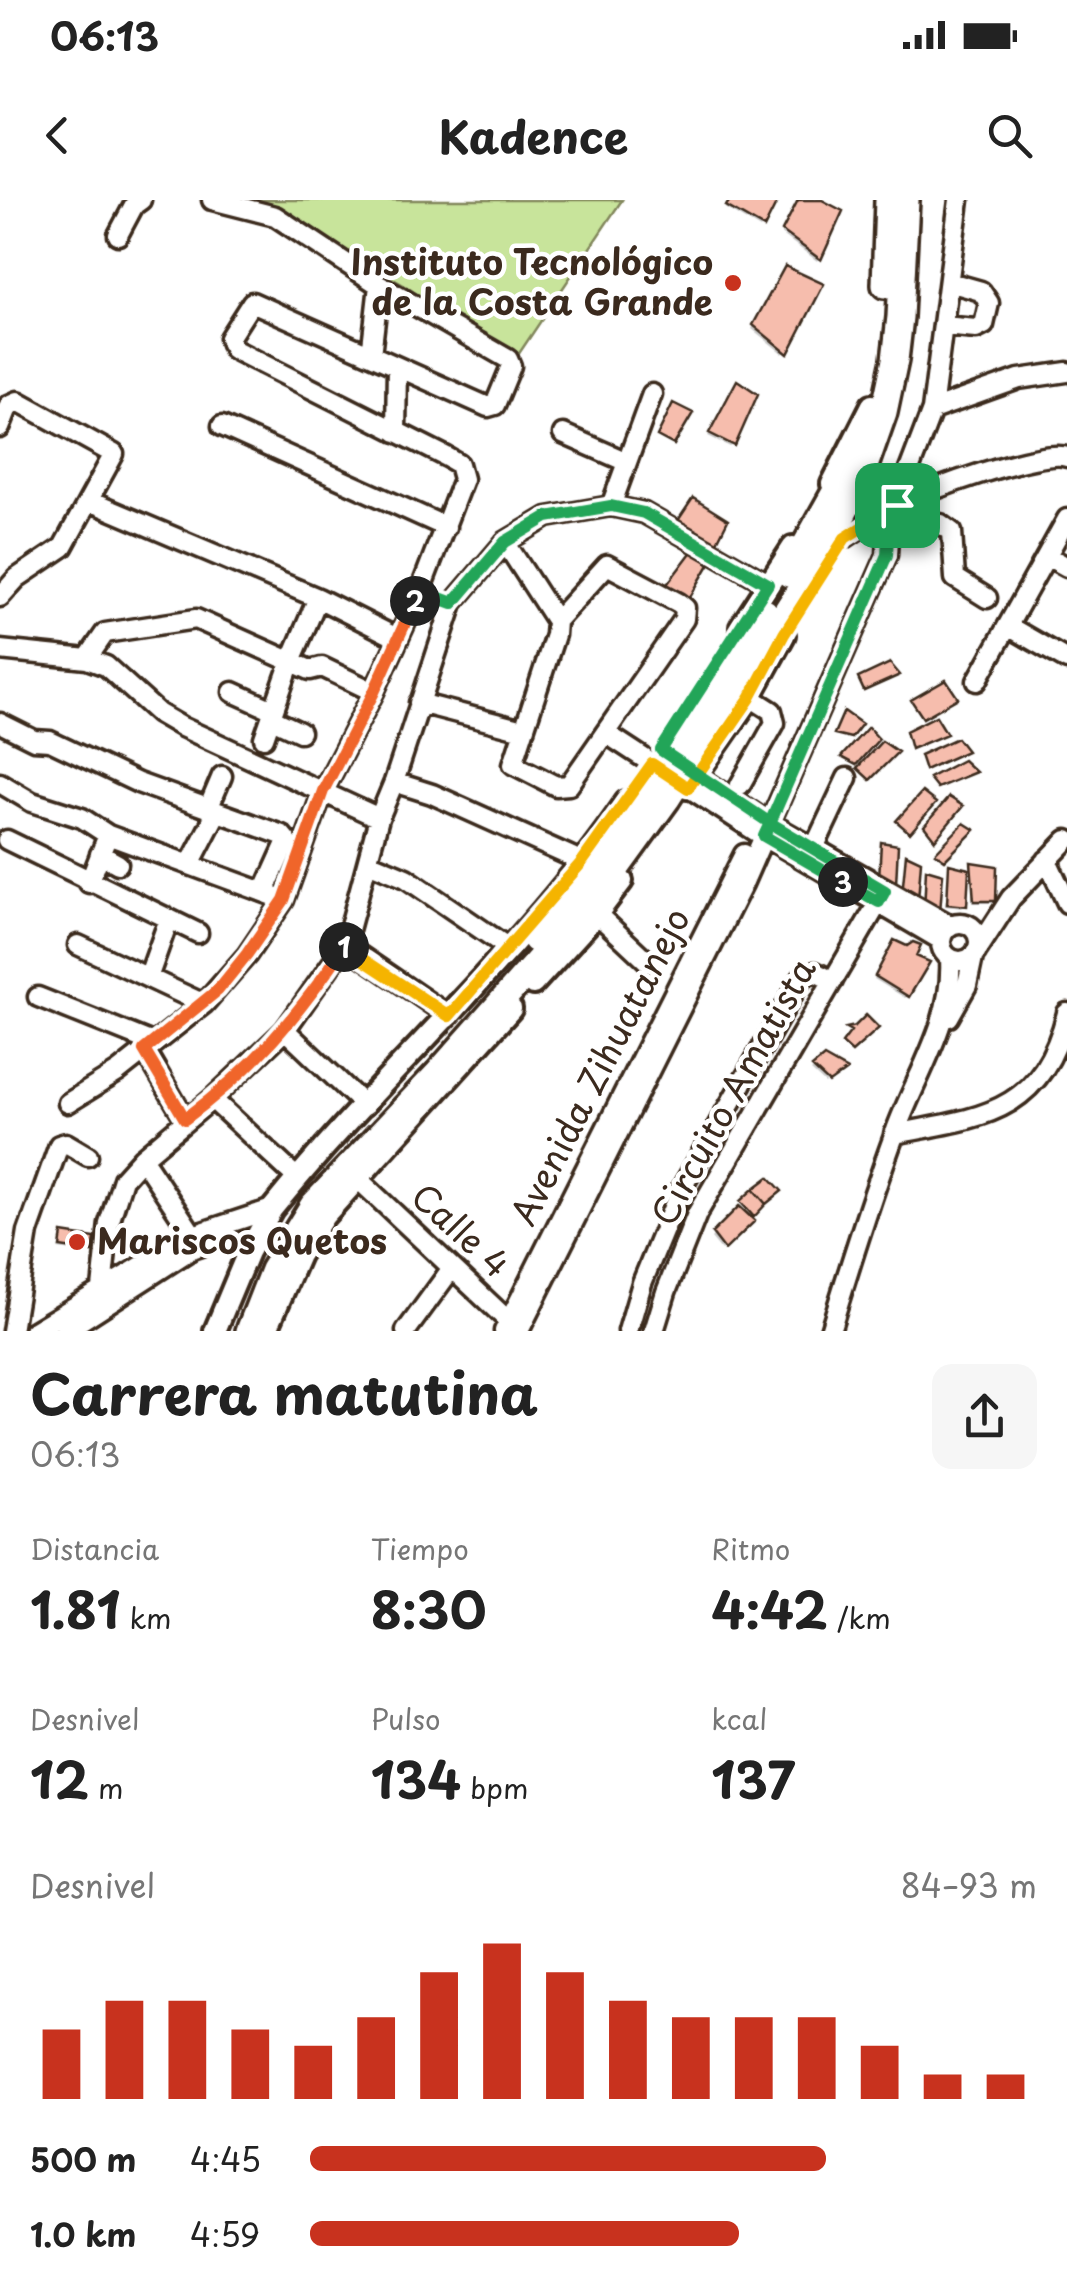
<!DOCTYPE html>
<html lang="es">
<meta charset="utf-8">
<style>
:root{--surface:#fff;--page:#f6f6f6;--text:#222;--muted:#767676;--accent:#c8321e}
body{margin:0;font-family:"Playpen Sans",sans-serif;background:var(--page);color:var(--text);height:100vh;display:flex;flex-direction:column;font-size:38px;white-space:nowrap}
*{box-sizing:border-box;margin:0}
p{font-size:32px;color:var(--muted)}
.icon{flex:none;width:55px;height:55px;fill:none;stroke:currentColor;stroke-width:2;stroke-linecap:round;stroke-linejoin:round}
.map{position:relative;height:1131px;overflow:hidden}
.panel{display:flex;flex-direction:column;background:var(--surface);flex:1}
.panel>*{flex:none}
.pin{position:absolute;display:grid;place-items:center;width:85px;height:85px;color:#fff;margin:-42px;border-radius:20px;box-shadow:0 5px 15px #0006}
.km{position:absolute;width:50px;height:50px;margin:-25px;border-radius:50%;background:#222;color:#fff;font-size:28px;line-height:50px;text-align:center}
.round{display:grid;place-items:center;flex:none;width:105px;height:105px;border-radius:20px;background:var(--page)}
.head{display:flex;align-items:center;justify-content:space-between;height:170px;padding:0 30px}
h1{font-size:55px;font-weight:700;line-height:75px}
.stats{display:grid;grid-template-columns:repeat(3,1fr);gap:15px;height:170px;padding:10px 30px}
.stats div{display:grid;align-content:center}
.stats b{font-size:50px;font-weight:700}
.stats small{font-size:28px;font-weight:400}
.stats p{font-size:28px}
.chart{height:280px;padding:20px 30px}
.chart p{display:flex;justify-content:space-between}
.chart svg{width:100%;height:180px;margin-top:10px;stroke:var(--accent);stroke-width:6}
ul{padding:0 30px;list-style:none;font-size:32px}
li{display:grid;grid-template-columns:160px 120px 1fr;align-items:center;height:75px}
li i{height:25px;border-radius:12px;background:var(--accent)}
.status{display:flex;justify-content:space-between;align-items:center;height:70px;padding:0 50px;background:var(--surface);direction:ltr}
.status svg{height:28px;fill:currentColor}
header{display:flex;justify-content:space-between;align-items:center;height:130px;padding:0 30px;background:var(--surface);font-size:45px;font-weight:700}
.map>svg:first-child{display:block}
.green{fill:#c8e49b;stroke:#82875c;stroke-width:2.5}
.shadow{fill:#0003}
.building{fill:#f6bdad;stroke:#3b2a1e;stroke-width:2.5}
.lines{fill:none;stroke-linecap:round;stroke-linejoin:round}
.minor-casing{stroke:#3b2a1e;stroke-width:25}
.major-casing{stroke:#3b2a1e;stroke-width:28}
.highway-casing{stroke:#3b2a1e;stroke-width:32}
.minor{stroke:#fff;stroke-width:18}
.major{stroke:#fff;stroke-width:20}
.highway{stroke:#fff;stroke-width:25}
.split-1-casing{stroke:#fff;stroke-width:20}
.split-2-casing{stroke:#fff;stroke-width:20}
.split-3-casing{stroke:#fff;stroke-width:20}
.split-4-casing{stroke:#fff;stroke-width:20}
.split-1{stroke:#f5b400;stroke-width:12}
.split-2{stroke:#f0652b;stroke-width:12}
.split-3{stroke:#22a559;stroke-width:12}
.split-4{stroke:#22a559;stroke-width:12}
.poi-dot{fill:#c8321e;stroke:#fff;stroke-width:4}
.labels{text-anchor:middle;stroke-width:9;stroke-linejoin:round;paint-order:stroke}
.poi-label{font-size:35px;font-weight:bold;fill:#3b2a1e;stroke:#fff;text-anchor:end}
.street-label{font-size:35px;fill:#3b2a1e;stroke:#fff}
</style>
<div class="status"><b>06:13</b><svg viewBox="0 0 49 12"><path d="M0 12V9h3v3zM5 12V6h3v6zM10 12V3h3v9zM15 12V0h3v12zM26 1h20v11H26zM47 4h2v5h-2z"/></svg></div>
<header><svg class="icon" aria-label="back" viewBox="0 0 24 24"><path d="M15 5l-7 7 7 7"/></svg>Kadence<svg class="icon" aria-label="search" viewBox="0 0 24 24"><circle cx="10" cy="10" r="6"/><path d="M15 15l6 6"/></svg></header>
<div class="map">
<svg width="1067" height="1131" viewBox="0 0 1067 1131">
<rect width="100%" height="100%" fill="#fff"/>
<filter id="ink" filterUnits="userSpaceOnUse"><feTurbulence type="fractalNoise" baseFrequency=".01" numOctaves="2"/><feDisplacementMap in="SourceGraphic" scale="20" xChannelSelector="R" yChannelSelector="G"/><feConvolveMatrix kernelMatrix="1 2 1 2 8 2 1 2 1" color-interpolation-filters="sRGB"/></filter>
<g filter="url(#ink)">
<path class="green" d="M240,0H622L512,164L407,87L307,29Z"/>
<path class="shadow" d="M731,0H775L760,29L726,9Z
M799,0H817L840,12L817,61L781,34Z
M783,71L821,85L783,154L752,129Z
M735,186L733,245L730,247L708,236Z
M972,664L994,700L991,703H972Z
M950,667L965,705L962,708L945,706Z
M892,745L907,796L905,798L874,779Z
M824,860L843,870L825,884L811,871Z
M769,981L778,991L721,1050L711,1038L742,1003Z
M63,1036L90,1051L88,1053L58,1049Z"/>
<path class="building" d="M730,0H778L764,28L726,6Z
M798,0H822L843,11L821,60L782,31Z
M785,66L824,84L788,154L753,125Z
M737,180L758,194L735,246L709,233Z
M673,203L693,213L674,245L657,236Z
M693,298L728,320L714,348L677,322Z
M693,350L710,363L686,404L665,387Z
M890,463L900,475L864,491L858,478Z
M946,480L958,498L923,518L911,500Z
M844,511L862,524L851,538L834,534Z
M936,516L947,534L911,549L906,531Z
M868,527L879,539L856,565L841,557Z
M957,538L967,551L925,570L920,555Z
M882,541L898,552L870,580L857,568Z
M963,560L976,572L937,588L929,578Z
M922,592L936,603L910,633L896,621Z
M949,597L963,606L935,640L924,626Z
M964,623L975,630L945,660L935,653Z
M881,642L898,645L896,684L879,679Z
M906,654L921,661L918,700L902,695Z
M971,662L997,666L996,701H974Z
M949,664L969,669L967,706L947,704Z
M926,669L943,674L940,712L924,711Z
M894,740L907,746L913,742L921,745L916,756L930,762L909,797L875,776Z
M866,815L879,828L852,852L842,843L851,831L846,828L855,826Z
M824,857L847,870L829,883L812,867Z
M769,977L782,991L766,1004L753,989Z
M753,989L766,1004L754,1017L740,1001Z
M739,1006L755,1021L725,1050L712,1033Z
M62,1033L95,1038L93,1052L60,1047Z"/>
<g class="lines">
<defs>
<path id="minor" d="M118,35L134,5L141,0
M943,126L976,129L984,125L989,103L981,91L949,82
M371,155L379,85
M932,210L1019,179L1067,172
M222,226L446,327
M0,228L9,205L18,201L114,254L63,347L17,378L0,397
M396,232L397,167
M563,234L627,262
M89,301L318,398L397,438
M611,306L652,194
M895,317L941,324L952,332L955,378L987,398
M845,338C862,327 879,314 897,305C925,291 1043,248 1067,257
M505,342L556,421
M1047,356L1067,367
M607,365L679,403L685,408L684,419L569,585L556,586L513,564L555,435L556,421Z
M1008,426L1067,460
M0,450L87,459L106,466L158,513L182,527L379,618
M87,459L105,433L196,419L310,470L322,467L374,492
M977,481L1067,319
M233,492L273,510
M419,503L523,530
M272,519L300,532
M0,523L34,540L50,541L138,583L282,635L287,641L264,692
M607,534L755,631L941,740
M264,538L291,461L318,398
M684,567L761,618L950,725
M394,582L432,594L583,662
M0,583L32,602L82,618L108,635L274,696
M740,585L775,523L772,511L750,497
M208,609L222,576
M7,640L198,733
M814,648L847,578
M100,654L118,664
M1047,660L1067,703
M368,662L406,678L510,749
M190,664L217,612
M89,683L108,635
M597,714L647,761
M941 742a19 19 0 1 1 38 0a19 19 0 1 1-38 0Z
M78,745L204,804
M345,745L449,816
M978,749L1011,698L1067,640
M148,778L169,719
M38,797L153,843
M949,817L967,785L973,757
M285,830L365,906
M144,849L185,919
M212,899L297,978
M68,903L118,872L204,804L247,755L284,700L323,591L374,492L420,391L463,279L459,264L447,257L233,149L229,138L252,102L488,207L495,205L511,166L508,159L379,85L275,16L212,0
M894,934C984,917 1041,914 1067,813
M142,958L193,1035
M357,978L519,1131L743,684L887,355L888,336L901,291L932,210L959,0
M100,1107L109,1023L123,979L142,958L212,899L285,830L345,745L379,618L394,582L453,403L505,342L547,317L611,306L644,313L768,384
M12,1131L28,1032L59,945L66,943L88,956
M34,1131L193,1035L272,1009
M65,1131L192,1049L228,1037L248,1052
M406,1131L452,1068
M504,1131L744,654
M628,1131L642,1083L679,993L802,778L815,772L833,781
M654,1131L666,1092L697,1014L885,691
M830,1131C850,1065 871,998 895,933C915,876 954,822 950,759"/>
<path id="major" d="M832,284L872,205
M741,427L793,347
M687,588L750,497L784,435
M533,784L597,714L622,681
M215,1131L248,1052L272,1009C385,869 524,752 626,602
M266,1131L299,1055L324,1016L511,809"/>
<path id="highway" d="M885,85L888,0
M789,374L845,274
M536,740L597,668L765,412
M249,1131L273,1070L313,1005L438,873L604,686L667,599L827,347L859,283L884,212L895,160L900,117L906,0"/>
</defs>
<use href="#minor" class="minor-casing"/>
<use href="#major" class="major-casing"/>
<use href="#highway" class="highway-casing"/>
<use href="#minor" class="minor"/>
<use href="#major" class="major"/>
<use href="#highway" class="highway"/>
</g>
</g>
<g class="lines" filter="url(#ink)">
<defs>
<path id="split-1" d="M344,747L449,816L582,662L652,564L688,588L750,498L784,434L845,338L897,305"/>
<path id="split-2" d="M344,747C297,817 253,869 185,919L144,850L218,790L247,754L284,700L323,591L374,492L415,401"/>
<path id="split-3" d="M415,401L420,391L453,403L505,342L547,317L611,306L644,313L768,384L661,550L770,623L764,636L843,682"/>
<path id="split-4" d="M843,682L879,702L885,691L770,623L887,355L888,336L897,305"/>
</defs>
<use href="#split-1" class="split-1-casing"/>
<use href="#split-2" class="split-2-casing"/>
<use href="#split-3" class="split-3-casing"/>
<use href="#split-4" class="split-4-casing"/>
<use href="#split-1" class="split-1"/>
<use href="#split-2" class="split-2"/>
<use href="#split-3" class="split-3"/>
<use href="#split-4" class="split-4"/>
</g>
<g class="poi-dot">
<circle cx="733" cy="83" r="10"/>
<circle cx="77" cy="1042" r="10"/>
</g>
<g class="labels">
<g class="poi-label">
<text x="713" y="75">Instituto Tecnológico<tspan x="713" dy="40">de la Costa Grande</tspan></text>
<text x="97" y="1054" text-anchor="start">Mariscos Quetos</text>
</g>
<g class="street-label">
<text transform="translate(601 867) rotate(-63)" y="12">Avenida Zihuatanejo</text>
<text transform="translate(734 892) rotate(-61)" y="12">Circuito Amatista</text>
<text transform="translate(460 1031) rotate(43)" y="12">Calle 4</text>
</g>
</g>
</svg>
<div class="pin" style="left:897px;top:305px;background:#1e9e55"><svg class="icon" aria-label="arrive" viewBox="0 0 24 24"><path d="M6 21V4h12l-3 4 3 4H6"/></svg></div>
<b class="km" style="left:344px;top:747px">1</b>
<b class="km" style="left:415px;top:401px">2</b>
<b class="km" style="left:843px;top:682px">3</b>
</div>
<section class="panel">
<div class="head"><div><h1>Carrera matutina</h1><p>06:13</p></div><a class="round"><svg class="icon" aria-label="share" viewBox="0 0 24 24"><path d="M12 15V3M7 8l5-5 5 5M5 13v7h14v-7"/></svg></a></div>
<div class="stats">
<div><p>Distancia</p><b>1.81<small> km</small></b></div>
<div><p>Tiempo</p><b>8:30</b></div>
<div><p>Ritmo</p><b>4:42<small> /km</small></b></div>
</div>
<div class="stats">
<div><p>Desnivel</p><b>12<small> m</small></b></div>
<div><p>Pulso</p><b>134<small> bpm</small></b></div>
<div><p>kcal</p><b>137</b></div>
</div>
<div class="chart"><p><span>Desnivel</span>84–93 m</p>
<svg viewBox="0 0 160 44" preserveAspectRatio="none"><path d="M5 44V27M15 44V20M25 44V20M35 44V27M45 44V31M55 44V24M65 44V13M75 44V6M85 44V13M95 44V20M105 44V24M115 44V24M125 44V24M135 44V31M145 44V38M155 44V38"/></svg>
</div>
<ul>
<li><b>500 m</b>4:45<i style="width:71%"></i></li>
<li><b>1.0 km</b>4:59<i style="width:59%"></i></li>
</ul>
</section>
